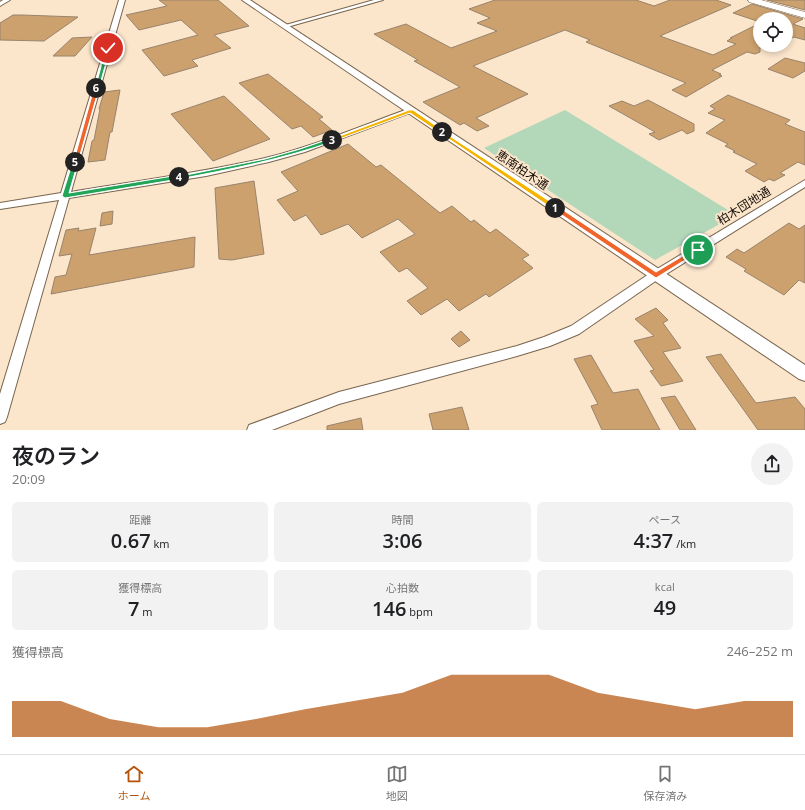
<!DOCTYPE html>
<html lang="ja">
<meta charset="utf-8">
<style>
:root{--surface:#fff;--page:#f2f2f2;--text:#202124;--muted:#757577;--line:#e0e0e0;--accent:#b45309}
body{margin:0;font-family:"Open Sans","Noto Sans JP",sans-serif;background:var(--page);color:var(--text);height:100vh;display:flex;flex-direction:column;font-size:15px;white-space:nowrap}
*{box-sizing:border-box;margin:0}
p{font-size:13px;color:var(--muted)}
.icon{flex:none;width:22px;height:22px;fill:none;stroke:currentColor;stroke-width:2;stroke-linecap:round;stroke-linejoin:round}
.map{position:relative;height:430px;overflow:hidden}
.drawer{display:flex;flex-direction:column;background:var(--surface);flex:1}
.drawer>*{flex:none}
.tools{position:absolute;left:753px;top:12px;display:grid;gap:8px}
.tools a{display:grid;place-items:center;width:40px;height:40px;border-radius:50%;background:var(--surface);box-shadow:0 2px 6px #0003;font-size:20px}
.pin{position:absolute;display:grid;place-items:center;width:34px;height:34px;color:#fff;margin:-17px;border:2px solid #fff;border-radius:50%;box-shadow:0 1px 4px #0007}
.km{position:absolute;width:20px;height:20px;margin:-10px;border-radius:50%;background:#222;color:#fff;font-size:11px;line-height:20px;text-align:center}
.round{display:grid;place-items:center;flex:none;width:42px;height:42px;border-radius:21px;background:var(--page)}
.summary{display:flex;align-items:center;justify-content:space-between;height:68px;padding:0 12px}
h1{font-size:22px;font-weight:600;line-height:30px}
.figures{display:grid;grid-template-columns:repeat(3,1fr);gap:6px;height:68px;padding:4px 12px}
.figures div{display:grid;align-content:center;border-radius:6px;background:var(--page);text-align:center}
.figures b{font-size:20px;font-weight:600}
.figures small{font-size:11px;font-weight:400}
.figures p{font-size:11px}
.chart{height:112px;padding:8px 12px}
.chart p{display:flex;justify-content:space-between}
.chart svg{width:100%;height:72px;margin-top:4px;fill:var(--accent);opacity:.7}
.dock{display:flex;justify-content:space-around;align-items:center;height:56px;border-top:1px solid var(--line);background:var(--surface);font-size:11px;color:var(--muted)}
.dock a{display:grid;justify-items:center;gap:2px}
.dock .current{color:var(--accent)}
.map>svg:first-child{display:block}
.green{fill:#b3d8b9}
.building{fill:#cca16e;stroke:#98846d}
.lines{fill:none;stroke-linecap:round;stroke-linejoin:round}
.minor-casing{stroke:#78654f;stroke-width:2}
.tertiary-casing{stroke:#78654f;stroke-width:2}
.primary-casing{stroke:#78654f;stroke-width:1}
.minor{fill:#fff;fill-rule:evenodd}
.tertiary{fill:#fff;fill-rule:evenodd}
.primary{fill:#fff;fill-rule:evenodd}
.split-1{fill:#f0652b;stroke:#fff}
.split-2{fill:#f5b400;stroke:#fff}
.split-3{fill:#f5b400;stroke:#fff}
.split-4{fill:#22a559;stroke:#fff}
.split-5{fill:#22a559;stroke:#fff}
.split-6{fill:#f0652b;stroke:#fff}
.split-7{fill:#22a559;stroke:#fff}
.labels{text-anchor:middle;stroke-width:4;stroke-linejoin:round;paint-order:stroke}
.street-label{font-size:12px;fill:#130b04;stroke:#fbe5cb}
</style>
<div class="map">
<svg width="805" height="430" viewBox="0 0 805 430">
<rect width="100%" height="100%" fill="#fbe5cb"/>
<path class="green" d="M565,110L736,215L655,260L484,148Z"/>
<path class="building" d="M159,0H218L249,26L214,35L231,48L192,60L198,66L164,76L142,50L198,35L181,20L139,30L126,15L167,6Z
M495,0H636L654,6L670,0H716L731,5L660,36L713,55L736,44L727,41L732,38H730L760,23V52L755,54L747,52L712,70L721,74L719,75L722,76L686,97L672,90L686,83L586,42L590,40L565,30L473,66L528,94L476,118L489,126L477,131L464,123L460,125L423,102L460,87L414,61L418,60L374,34L406,24L451,48L497,31L477,23L490,18L469,9Z
M767,0H805V10Z
M752,4L803,19L793,24L805,28V40L794,37L786,41V19H760V22L733,13Z
M13,15H22L78,17L44,41L0,40V23Z
M92,37L75,56H53L72,38Z
M785,58L805,63V71L793,78L768,69Z
M268,74L323,117L319,119L332,130L313,137L301,126L292,129L239,83Z
M120,90L112,132H110L105,160L88,162L92,141L94,140L100,109H99L104,92Z
M728,95L790,120L785,124L805,132V165L798,162L780,173L785,175L774,181L769,179L764,182L745,171L757,164L733,152L735,151L725,146L728,144L706,133L725,120L708,113L715,109L710,106Z
M224,96L270,139L213,161L171,114Z
M648,100L694,124V131L687,134L682,130L659,140L649,134L655,132L609,106L622,101L634,106Z
M348,144L376,167L381,165L440,213L452,206L471,222L474,220L490,233L496,229L529,255L522,259L533,268L489,297L486,294L459,311L447,299L421,315L407,301L428,288L407,268L399,272L380,252L415,234L398,219L362,238L348,224L321,235L306,215L294,221L277,200L298,191L281,172Z
M254,181L264,254L232,260L219,259L215,188Z
M113,211L112,224L100,226L102,213Z
M789,223L799,229L805,225V283L799,280L784,295L744,271L746,269L726,257L737,249L744,253Z
M79,228L78,231L96,228L89,255L195,237L194,267L51,294L55,277L66,275L72,254L59,256L66,230Z
M656,308L668,320L663,323L681,348L663,352L683,381L661,386L650,371L654,370L634,341L654,336L635,319Z
M461,331L470,340L459,347L451,339Z
M721,354L756,403L795,397L805,409V430H758L706,357Z
M591,355L613,393L638,389L660,430H602L591,406L598,404L574,359Z
M675,396L696,430H680L661,398Z
M462,407L469,430H433L429,414Z
M361,418L363,430H327V426Z"/>
<g class="lines">
<defs>
<path id="minor" d="M3,0H10L0,6V2Z
M119,0H125L71,192C135,181 201,173 265,158C314,146 361,126 408,109H414L415,111L305,152L269,162L206,176L69,198L7,417L5,422L0,424V394L59,200L0,209V203L61,193Z
M374,0H383L287,27L282,26Z
M805,180V187L660,278L579,334L550,346L517,356L339,404L272,430H247L249,425L339,392L517,346L544,337L571,326L652,272Z"/>
<path id="tertiary" d="M242,0H250L805,365V381L799,379Z"/>
<path id="primary" d="M748,0H761L805,12V18L749,2Z"/>
</defs>
<use href="#minor" class="minor-casing"/>
<use href="#tertiary" class="tertiary-casing"/>
<use href="#primary" class="primary-casing"/>
<use href="#minor" class="minor"/>
<use href="#tertiary" class="tertiary"/>
<use href="#primary" class="primary"/>
</g>
<path class="split-1" d="M553,206H557L656,272L696,248H700L701,250L656,278L553,209Z"/>
<path class="split-2" d="M442,131L557,206V209H553L440,133V132Z"/>
<path class="split-3" d="M409,110H413L445,132L440,133L410,113L334,141L329,140Z"/>
<path class="split-4" d="M332,138L334,139V141C283,159 232,169 179,179L176,177L265,159L300,149Z"/>
<path class="split-5" d="M73,161L78,162L69,193L179,175L182,177L179,179L65,198L62,196Z"/>
<path class="split-6" d="M96,87L99,88L78,162L73,164L94,88Z"/>
<path class="split-7" d="M108,47L110,48L99,88L95,89L106,48Z"/>
<g class="labels">
<g class="street-label">
<text transform="translate(522 170) rotate(34)" y="4">恵南柏木通</text>
<text transform="translate(744 206) rotate(-32)" y="4">柏木団地通</text>
</g>
</g>
</svg>
<div class="tools">
<a><svg class="icon" aria-label="locate" viewBox="0 0 24 24"><circle cx="12" cy="12" r="6"/><path d="M12 2v4M12 18v4M2 12h4M18 12h4"/></svg></a>
</div>
<div class="pin" style="left:698px;top:250px;background:#1e9e55"><svg class="icon" aria-label="arrive" viewBox="0 0 24 24"><path d="M6 21V4h12l-3 4 3 4H6"/></svg></div>
<div class="pin" style="left:108px;top:48px;background:#d93025"><svg class="icon" aria-label="check" viewBox="0 0 24 24"><path d="M5 12l5 5 9-10"/></svg></div>
<b class="km" style="left:555px;top:208px">1</b>
<b class="km" style="left:442px;top:132px">2</b>
<b class="km" style="left:332px;top:140px">3</b>
<b class="km" style="left:179px;top:177px">4</b>
<b class="km" style="left:75px;top:162px">5</b>
<b class="km" style="left:96px;top:88px">6</b>
</div>
<section class="drawer">
<div class="summary"><div><h1>夜のラン</h1><p>20:09</p></div><a class="round"><svg class="icon" aria-label="share" viewBox="0 0 24 24"><path d="M12 15V3M7 8l5-5 5 5M5 13v7h14v-7"/></svg></a></div>
<div class="figures">
<div><p>距離</p><b>0.67<small> km</small></b></div>
<div><p>時間</p><b>3:06</b></div>
<div><p>ペース</p><b>4:37<small> /km</small></b></div>
</div>
<div class="figures">
<div><p>獲得標高</p><b>7<small> m</small></b></div>
<div><p>心拍数</p><b>146<small> bpm</small></b></div>
<div><p>kcal</p><b>49</b></div>
</div>
<div class="chart"><p><span>獲得標高</span>246–252 m</p>
<svg viewBox="0 0 160 44" preserveAspectRatio="none"><path d="M0 44V22L10 22L20 33L30 38L40 38L50 33L60 27L70 22L80 17L90 6L100 6L110 6L120 17L130 22L140 27L150 22L160 22V44z"/></svg>
</div>
</section>
<nav class="dock">
<a class="current"><svg class="icon" aria-label="home" viewBox="0 0 24 24"><path d="M3 11l9-7 9 7M6 9v11h12V9"/></svg>ホーム</a>
<a><svg class="icon" aria-label="map" viewBox="0 0 24 24"><path d="M3 6l6-2 6 2 6-2v14l-6 2-6-2-6 2zM9 4v14M15 6v14"/></svg>地図</a>
<a><svg class="icon" aria-label="saved" viewBox="0 0 24 24"><path d="M7 4h10v16l-5-4-5 4z"/></svg>保存済み</a>
</nav>
